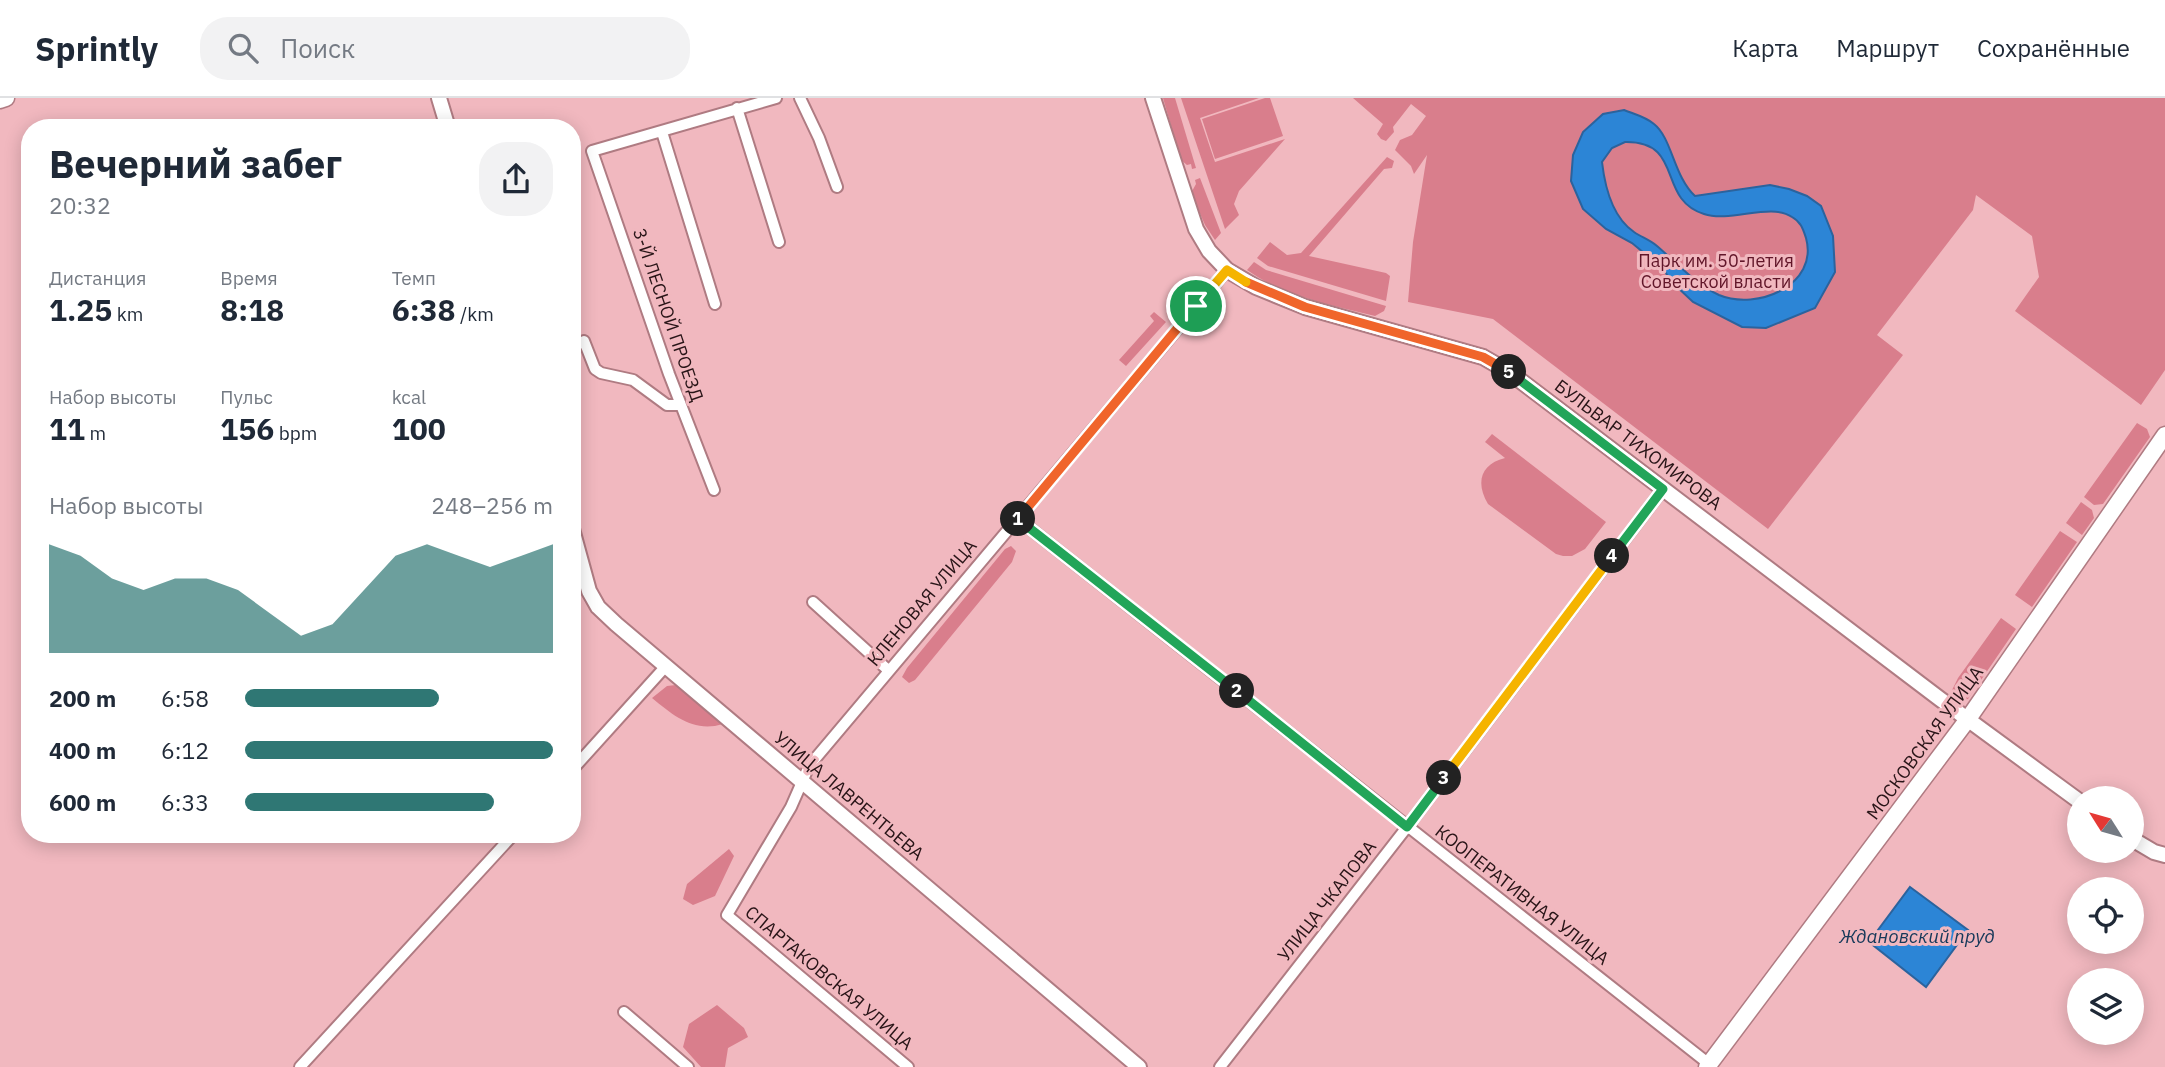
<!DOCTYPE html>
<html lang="ru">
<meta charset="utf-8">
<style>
:root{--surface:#fff;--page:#f2f2f3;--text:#1f2937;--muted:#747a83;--line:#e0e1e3;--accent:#2f7774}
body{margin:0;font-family:"IBM Plex Sans",sans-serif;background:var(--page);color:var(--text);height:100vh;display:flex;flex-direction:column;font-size:26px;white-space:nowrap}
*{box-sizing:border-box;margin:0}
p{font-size:23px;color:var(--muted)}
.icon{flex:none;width:38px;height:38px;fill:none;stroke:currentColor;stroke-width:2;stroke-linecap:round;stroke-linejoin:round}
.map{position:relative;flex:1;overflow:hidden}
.sheet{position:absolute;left:21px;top:21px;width:560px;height:724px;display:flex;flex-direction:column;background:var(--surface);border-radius:28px;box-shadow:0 4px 18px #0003}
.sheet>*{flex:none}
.needle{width:46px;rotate:307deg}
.buttons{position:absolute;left:2067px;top:688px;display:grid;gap:14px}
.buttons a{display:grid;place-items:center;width:77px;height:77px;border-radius:50%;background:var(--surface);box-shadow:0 4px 18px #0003;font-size:35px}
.pin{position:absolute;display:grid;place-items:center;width:60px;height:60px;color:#fff;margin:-30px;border:4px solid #fff;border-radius:50%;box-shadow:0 2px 7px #0007}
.km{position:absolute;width:35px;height:35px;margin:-18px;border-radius:50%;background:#222;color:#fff;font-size:19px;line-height:35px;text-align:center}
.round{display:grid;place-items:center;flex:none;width:74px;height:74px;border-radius:28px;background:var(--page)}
.head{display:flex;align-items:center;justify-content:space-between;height:119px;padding:0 28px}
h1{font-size:38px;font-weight:700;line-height:52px}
.metrics{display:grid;grid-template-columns:repeat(3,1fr);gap:10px;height:119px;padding:7px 28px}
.metrics div{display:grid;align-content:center}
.metrics b{font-size:30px;font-weight:700}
.metrics small{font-size:19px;font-weight:400}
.metrics p{font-size:19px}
.chart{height:196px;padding:14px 28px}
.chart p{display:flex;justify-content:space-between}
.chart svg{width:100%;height:126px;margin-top:7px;fill:var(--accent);opacity:.7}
ul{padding:0 28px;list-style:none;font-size:23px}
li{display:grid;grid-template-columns:112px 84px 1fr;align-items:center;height:52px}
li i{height:18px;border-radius:9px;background:var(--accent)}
header{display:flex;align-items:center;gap:42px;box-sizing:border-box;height:98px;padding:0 35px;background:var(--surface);border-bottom:2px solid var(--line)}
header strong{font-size:33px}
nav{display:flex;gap:38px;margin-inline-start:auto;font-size:24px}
.search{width:490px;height:63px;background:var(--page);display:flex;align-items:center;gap:18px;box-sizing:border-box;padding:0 24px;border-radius:28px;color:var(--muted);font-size:26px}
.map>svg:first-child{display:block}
.green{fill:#d97e8c}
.water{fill:#2c85d6;stroke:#2b639d;stroke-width:2;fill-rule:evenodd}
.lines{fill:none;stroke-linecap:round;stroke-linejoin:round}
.minor-casing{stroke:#af7b82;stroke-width:14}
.tertiary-casing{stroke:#af7b82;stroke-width:18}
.secondary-casing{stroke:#af7b82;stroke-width:19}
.minor{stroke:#fff;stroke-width:10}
.tertiary{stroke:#fff;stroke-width:14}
.secondary{stroke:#fff;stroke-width:16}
.split-1-casing{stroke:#fff;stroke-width:14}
.split-2-casing{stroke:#fff;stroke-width:14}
.split-3-casing{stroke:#fff;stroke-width:14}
.split-4-casing{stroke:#fff;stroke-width:14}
.split-5-casing{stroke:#fff;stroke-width:14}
.split-6-casing{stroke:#fff;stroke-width:14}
.split-7-casing{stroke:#fff;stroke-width:14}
.split-1{stroke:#f0652b;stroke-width:9}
.split-2{stroke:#22a559;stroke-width:9}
.split-3{stroke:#22a559;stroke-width:9}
.split-4{stroke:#f5b400;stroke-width:9}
.split-5{stroke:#22a559;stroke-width:9}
.split-6{stroke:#f0652b;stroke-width:9}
.split-7{stroke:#f5b400;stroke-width:9}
.labels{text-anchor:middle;stroke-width:6;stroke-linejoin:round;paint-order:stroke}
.park-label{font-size:18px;fill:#611629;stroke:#f1b8bf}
.street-label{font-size:18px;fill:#281417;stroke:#f1b8bf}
.water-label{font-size:19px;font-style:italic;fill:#153859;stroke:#f1b8bf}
</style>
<header>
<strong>Sprintly</strong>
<div class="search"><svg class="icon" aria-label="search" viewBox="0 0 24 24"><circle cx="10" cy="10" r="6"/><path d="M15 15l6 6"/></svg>Поиск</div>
<nav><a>Карта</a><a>Маршрут</a><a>Сохранённые</a></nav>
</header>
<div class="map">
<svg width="2165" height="969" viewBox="0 0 2165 969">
<rect width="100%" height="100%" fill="#f1b8bf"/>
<path class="green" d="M1163,0H1175L1196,70L1192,71L1191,66L1187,67L1181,62Z
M1181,0H1259L1200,20L1215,64L1285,41L1239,93L1234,106L1239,117L1225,131Z
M1265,0H1270L1283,38L1215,61L1202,21Z
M1353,0H2165V272L2141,307L2015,213L2039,179L2032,138L1976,97L1973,112L1877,237L1903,257L1768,431L1493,221L1408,204L1413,144L1427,57L1414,76L1411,68L1395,52L1400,42L1412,37L1426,18L1411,6L1393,29L1394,34L1386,43L1381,41L1377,36L1383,26Z
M1387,59L1394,63L1392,70L1384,71L1309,158L1386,175L1390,178L1386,203L1268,168L1257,160L1270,144L1287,157L1301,155Z
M1200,80L1221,135L1215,142L1205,127L1191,95L1196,86L1195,82Z
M1254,164L1266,172L1386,208L1384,213L1375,218C1331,207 1285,199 1247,172Z
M1154,214L1166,224L1126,268L1119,262L1154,223L1150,218Z
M2137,325L2147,331L2150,339L2103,406L2094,407L2084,399Z
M1492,336L1606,424L1585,451L1572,458H1563L1556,456L1488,406C1475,384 1481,366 1505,360L1485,344Z
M2081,404L2092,412L2094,420L2082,437L2066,425Z
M2060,433L2077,444L2032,509L2015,497Z
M1011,448L1016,453L1012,464L915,582L909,585L902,579L907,570L1005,451Z
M2001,520L2016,531L1968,601L1960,602L1954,597L1952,592L1958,580Z
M676,587L723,626C694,635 674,618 652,600L667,588Z
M729,751L734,758L715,798L693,807L683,801L687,786Z
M717,907L744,930L748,939L728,950L725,969H701L683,949L689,926Z"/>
<path class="water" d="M1624,12C1634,16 1646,19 1654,26C1672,40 1674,79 1695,98L1770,87L1789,91L1807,98L1821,108L1833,138L1835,174L1815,210L1766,230L1742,229L1693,204L1674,186L1662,170L1632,145L1606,131L1583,111L1571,83L1573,57L1583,34L1603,16ZM1625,44C1685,43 1656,101 1704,116C1731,125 1771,104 1792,119C1801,124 1803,131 1806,140C1819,187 1757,213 1719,197C1695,186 1677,165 1657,148C1650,142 1641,139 1634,134C1612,119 1605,90 1602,64L1612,50Z
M1910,789L1968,832L1926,889L1869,844Z"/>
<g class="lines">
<defs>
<path id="minor" d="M800,0L819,40L837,89
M737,10L779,144
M662,34L715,206
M572,250L584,243L595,271L601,275L633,282L667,307H681
M714,392L669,276L592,53L776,0
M1017,420L1709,966
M813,504L888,572
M572,672L666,568
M624,914L688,969
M300,969L513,737
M908,969L727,817L791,709L809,668L1227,172
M1220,969L1407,729L1663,391"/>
<path id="tertiary" d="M439,0L448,30
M1153,0L1196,131L1209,153L1227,172L1256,189L1305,209L1483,259L1509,274L1940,601L2079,703
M572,431L589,493L598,509L616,526L1139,969
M2132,741L2154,754L2165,757"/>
<path id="secondary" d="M0,2L6,0
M1707,969L1968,621L2165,337"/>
</defs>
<use href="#minor" class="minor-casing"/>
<use href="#tertiary" class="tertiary-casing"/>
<use href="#secondary" class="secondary-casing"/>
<use href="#minor" class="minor"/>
<use href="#tertiary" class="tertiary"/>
<use href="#secondary" class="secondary"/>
</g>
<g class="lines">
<defs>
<path id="split-1" d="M1018,421L1196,208"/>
<path id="split-2" d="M1018,421L1237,593"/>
<path id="split-3" d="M1237,593L1407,729L1444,680"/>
<path id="split-4" d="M1444,680L1612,458"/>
<path id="split-5" d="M1509,274L1663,391L1612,458"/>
<path id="split-6" d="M1246,184L1305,209L1483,259L1509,274"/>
<path id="split-7" d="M1196,208L1227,172L1246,184"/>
</defs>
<use href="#split-1" class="split-1-casing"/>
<use href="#split-2" class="split-2-casing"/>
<use href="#split-3" class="split-3-casing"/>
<use href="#split-4" class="split-4-casing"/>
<use href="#split-5" class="split-5-casing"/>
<use href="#split-6" class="split-6-casing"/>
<use href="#split-7" class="split-7-casing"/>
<use href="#split-1" class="split-1"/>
<use href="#split-2" class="split-2"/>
<use href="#split-3" class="split-3"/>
<use href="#split-4" class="split-4"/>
<use href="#split-5" class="split-5"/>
<use href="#split-6" class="split-6"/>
<use href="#split-7" class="split-7"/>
</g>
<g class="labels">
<g class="park-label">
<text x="1716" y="169">Парк им. 50-летия<tspan x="1716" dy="21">Советской власти</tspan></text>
</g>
<g class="street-label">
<text transform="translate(668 217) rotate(71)" y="6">3-Й ЛЕСНОЙ ПРОЕЗД</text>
<text transform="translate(1638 347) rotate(37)" y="6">БУЛЬВАР ТИХОМИРОВА</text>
<text transform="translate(922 505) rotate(-50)" y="6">КЛЕНОВАЯ УЛИЦА</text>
<text transform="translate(1925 645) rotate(-54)" y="6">МОСКОВСКАЯ УЛИЦА</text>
<text transform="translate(849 698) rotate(40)" y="6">УЛИЦА ЛАВРЕНТЬЕВА</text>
<text transform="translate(1522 797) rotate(38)" y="6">КООПЕРАТИВНАЯ УЛИЦА</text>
<text transform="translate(1327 803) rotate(-52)" y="6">УЛИЦА ЧКАЛОВА</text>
<text transform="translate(829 880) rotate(40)" y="6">СПАРТАКОВСКАЯ УЛИЦА</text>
</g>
<g class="water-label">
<text x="1917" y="845">Ждановский пруд</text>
</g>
</g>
</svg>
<div class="buttons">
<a><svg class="needle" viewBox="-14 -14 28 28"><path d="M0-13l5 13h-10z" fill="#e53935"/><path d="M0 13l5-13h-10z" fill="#747a83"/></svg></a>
<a><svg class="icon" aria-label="locate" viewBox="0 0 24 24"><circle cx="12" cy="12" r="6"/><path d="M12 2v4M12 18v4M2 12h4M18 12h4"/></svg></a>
<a><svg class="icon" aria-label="layers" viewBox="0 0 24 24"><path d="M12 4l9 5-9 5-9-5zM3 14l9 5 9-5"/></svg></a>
</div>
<div class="pin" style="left:1196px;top:208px;background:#1e9e55"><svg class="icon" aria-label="arrive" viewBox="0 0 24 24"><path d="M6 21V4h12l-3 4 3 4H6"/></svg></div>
<b class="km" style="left:1018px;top:421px">1</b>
<b class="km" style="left:1237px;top:593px">2</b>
<b class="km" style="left:1444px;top:680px">3</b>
<b class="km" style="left:1612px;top:458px">4</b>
<b class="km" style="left:1509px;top:274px">5</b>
<section class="sheet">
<div class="head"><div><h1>Вечерний забег</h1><p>20:32</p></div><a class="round"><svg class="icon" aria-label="share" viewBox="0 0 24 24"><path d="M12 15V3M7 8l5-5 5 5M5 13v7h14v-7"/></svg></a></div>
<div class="metrics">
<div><p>Дистанция</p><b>1.25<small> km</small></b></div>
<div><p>Время</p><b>8:18</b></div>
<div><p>Темп</p><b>6:38<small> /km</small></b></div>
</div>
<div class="metrics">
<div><p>Набор высоты</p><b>11<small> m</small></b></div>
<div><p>Пульс</p><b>156<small> bpm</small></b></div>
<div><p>kcal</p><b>100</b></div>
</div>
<div class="chart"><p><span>Набор высоты</span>248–256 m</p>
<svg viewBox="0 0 160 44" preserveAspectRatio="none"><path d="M0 44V6L10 10L20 18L30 22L40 18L50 18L60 22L70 30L80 38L90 34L100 22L110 10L120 6L130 10L140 14L150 10L160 6V44z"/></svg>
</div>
<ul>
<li><b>200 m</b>6:58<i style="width:63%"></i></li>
<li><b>400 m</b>6:12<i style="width:100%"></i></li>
<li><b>600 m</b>6:33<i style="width:81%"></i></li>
</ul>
</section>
</div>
